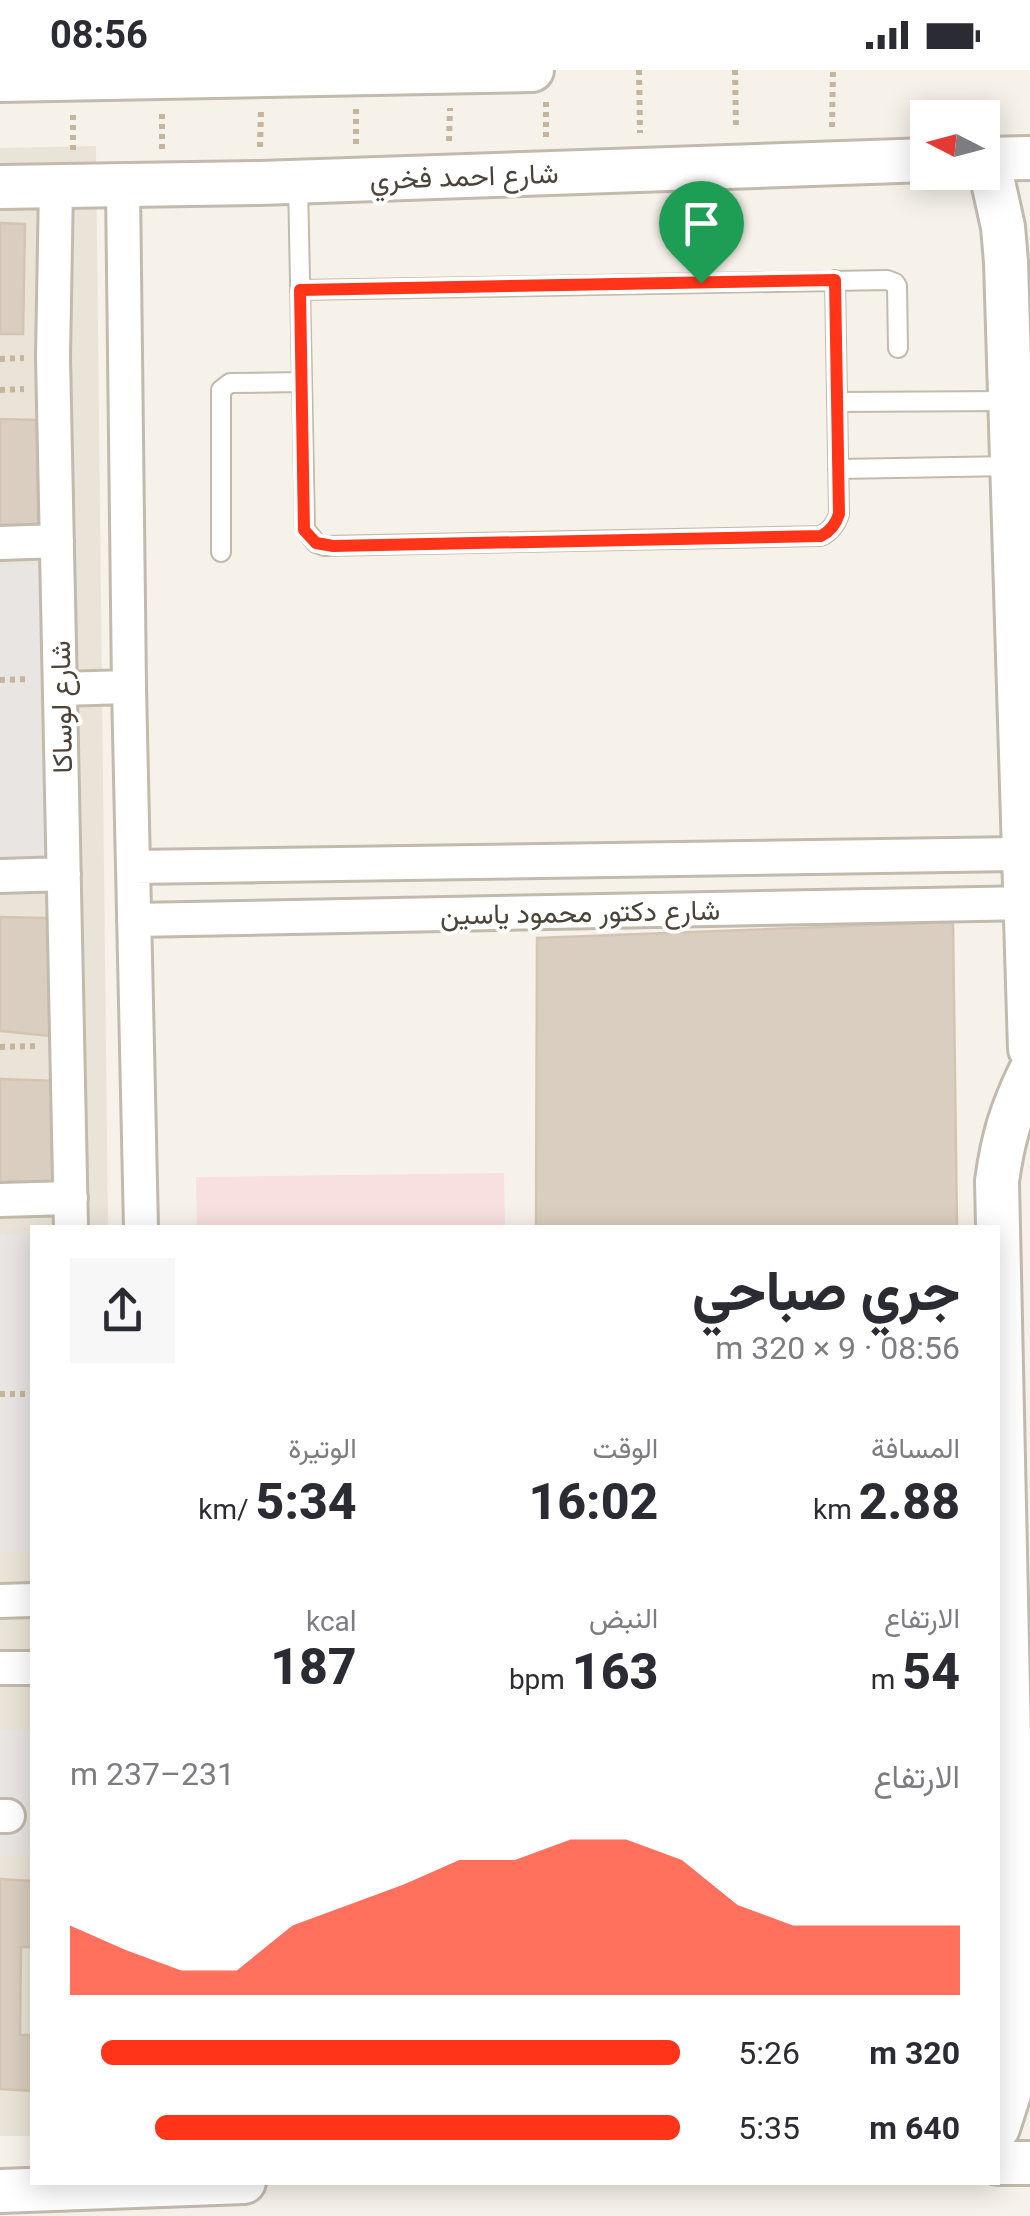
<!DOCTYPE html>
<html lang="ar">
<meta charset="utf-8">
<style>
:root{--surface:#fff;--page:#f7f7f7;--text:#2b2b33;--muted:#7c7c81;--accent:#ff3419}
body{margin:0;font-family:Roboto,Vazirmatn,sans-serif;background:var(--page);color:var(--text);direction:rtl;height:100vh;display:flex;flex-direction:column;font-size:38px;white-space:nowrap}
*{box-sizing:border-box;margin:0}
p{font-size:32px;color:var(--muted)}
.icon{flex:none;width:55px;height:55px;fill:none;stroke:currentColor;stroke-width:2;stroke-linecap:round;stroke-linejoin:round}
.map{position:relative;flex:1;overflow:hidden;direction:ltr}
.drawer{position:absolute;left:30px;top:1155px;width:970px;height:960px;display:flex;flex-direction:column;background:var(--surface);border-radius:0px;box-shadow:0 5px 25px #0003;direction:rtl}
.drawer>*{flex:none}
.needle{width:65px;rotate:276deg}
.buttons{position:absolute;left:910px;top:30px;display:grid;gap:20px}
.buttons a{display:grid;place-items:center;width:90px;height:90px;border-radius:0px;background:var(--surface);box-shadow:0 5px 25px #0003;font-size:50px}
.pin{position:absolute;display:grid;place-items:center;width:85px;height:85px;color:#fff;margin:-102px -42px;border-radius:50% 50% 50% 0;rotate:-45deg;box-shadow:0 0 10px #0007}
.pin .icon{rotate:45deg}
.round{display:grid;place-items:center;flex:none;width:105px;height:105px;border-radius:0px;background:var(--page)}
.headline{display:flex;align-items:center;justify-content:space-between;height:170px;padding:0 40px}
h1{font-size:55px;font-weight:800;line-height:75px}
.figures{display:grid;grid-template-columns:repeat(3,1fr);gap:15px;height:170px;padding:10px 40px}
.figures div{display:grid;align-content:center}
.figures b{font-size:50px;font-weight:800}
.figures small{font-size:28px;font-weight:400}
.figures p{font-size:28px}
.chart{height:280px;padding:20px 40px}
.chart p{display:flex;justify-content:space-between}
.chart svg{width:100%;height:180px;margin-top:10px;fill:var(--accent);opacity:.7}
ul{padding:0 40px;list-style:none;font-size:32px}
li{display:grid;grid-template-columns:160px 120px 1fr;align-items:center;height:75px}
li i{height:25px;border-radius:12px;background:var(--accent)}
.status{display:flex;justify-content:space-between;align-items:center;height:70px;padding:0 50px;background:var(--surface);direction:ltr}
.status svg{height:28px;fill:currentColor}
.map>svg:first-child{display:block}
.residential{fill:#eae4d8}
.medical{fill:#f7e0de}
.parking{fill:#e8e5e2}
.building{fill:#d9cebf;stroke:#d4c5b2;stroke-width:2.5}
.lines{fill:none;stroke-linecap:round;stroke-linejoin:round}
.service-casing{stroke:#c2baac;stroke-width:22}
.minor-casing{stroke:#c2baac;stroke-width:38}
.tertiary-casing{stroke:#c2baac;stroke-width:48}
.path{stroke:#c5b59c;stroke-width:6;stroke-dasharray:5 5;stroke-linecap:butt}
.service{stroke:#fff;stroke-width:18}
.minor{stroke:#fff;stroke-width:32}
.tertiary{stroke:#fff;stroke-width:42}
.route-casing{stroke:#fff;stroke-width:20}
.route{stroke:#ff3419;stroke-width:12}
.labels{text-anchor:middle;stroke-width:8;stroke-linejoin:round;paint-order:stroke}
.street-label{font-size:28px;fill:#4b4337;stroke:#fff}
</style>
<div class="status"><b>08:56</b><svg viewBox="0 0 49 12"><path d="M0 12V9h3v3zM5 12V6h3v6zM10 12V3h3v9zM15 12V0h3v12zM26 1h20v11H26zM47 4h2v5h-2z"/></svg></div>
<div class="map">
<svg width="1030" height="2146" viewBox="0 0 1030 2146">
<rect width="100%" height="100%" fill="#f6f2ea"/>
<path class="residential" d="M96,76L108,1157L32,1158V2066H0V78Z"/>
<path class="medical" d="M504,1103L505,1157H197L196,1107Z"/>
<path class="parking" d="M0,495H40L47,811L0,810Z
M0,1165H32V1482H0Z
M0,1660H31L29,1785L0,1786Z"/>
<path class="building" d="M0,153L25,154L23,264H0Z
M0,349L37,350L38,459L0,460Z
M0,847L47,848L52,966L0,961Z
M953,852L957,1158H536L537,868Z
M0,1009L58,1011L52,1119L0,1121Z
M0,1809L32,1811V1877H21L20,1965H32V2021L0,2019Z"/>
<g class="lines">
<defs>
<path id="service" d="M298,113L305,459L316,473L324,476L821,466C831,461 836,454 839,444L835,210
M300,220L887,210L895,213L897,216L898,278
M837,332L1010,331
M838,399L1012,396
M221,482V320L230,313L302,312"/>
<path id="minor" d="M56,116L53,287L71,1158
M123,117L129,617L141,1158
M0,473L57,471
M60,619L129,617
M133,797L1024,784
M0,806L64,804
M134,850L1025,833
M0,1130L71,1128
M0,1531L32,1530
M0,1598H32
M0,1746H8"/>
<path id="tertiary" d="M0,10L532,0
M982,89L1030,88
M988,89L1003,157L1006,192L1030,979
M0,117L260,113L928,90
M998,2058L1009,2024L1014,1997L1017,1925L1010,1714L997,1111C1003,1068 1011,1041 1030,1002
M998,2093H1030
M0,2121L244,2112"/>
</defs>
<use href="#service" class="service-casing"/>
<use href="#minor" class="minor-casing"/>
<use href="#tertiary" class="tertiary-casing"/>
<path class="path" d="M639,0L640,63
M735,0L736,60
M832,57L833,0
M546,67V30
M449,71L450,38
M356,74V36
M260,77L261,40
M162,79V42
M73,80V43
M0,289L24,288
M0,320L24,319
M0,610L29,609
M0,977L39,976
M0,1324H32"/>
<use href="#service" class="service"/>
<use href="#minor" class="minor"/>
<use href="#tertiary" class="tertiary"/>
</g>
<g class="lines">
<defs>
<path id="route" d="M835,210L839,444C836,454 831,461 821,466L333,476L316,473L304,460L300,220Z"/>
</defs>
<use href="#route" class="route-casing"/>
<use href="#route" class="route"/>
</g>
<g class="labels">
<g class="street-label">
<text transform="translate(464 106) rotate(-2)" y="10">شارع احمد فخري</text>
<text transform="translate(61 637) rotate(-91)" y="10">شارع لوساكا</text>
<text transform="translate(580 842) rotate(-1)" y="10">شارع دكتور محمود ياسين</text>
</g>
</g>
</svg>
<div class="buttons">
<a><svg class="needle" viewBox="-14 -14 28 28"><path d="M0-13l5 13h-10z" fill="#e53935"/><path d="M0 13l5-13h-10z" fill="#7c7c81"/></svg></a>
</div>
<div class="pin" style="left:701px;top:213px;background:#1e9e55"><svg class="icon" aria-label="arrive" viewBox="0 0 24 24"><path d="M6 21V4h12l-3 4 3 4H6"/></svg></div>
<section class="drawer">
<div class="headline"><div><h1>جري صباحي</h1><p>08:56 · 9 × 320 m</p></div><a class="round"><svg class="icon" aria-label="share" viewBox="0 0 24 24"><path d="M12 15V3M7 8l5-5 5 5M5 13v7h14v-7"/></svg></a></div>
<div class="figures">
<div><p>المسافة</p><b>2.88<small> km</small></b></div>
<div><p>الوقت</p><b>16:02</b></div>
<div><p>الوتيرة</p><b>5:34<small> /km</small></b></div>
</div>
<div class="figures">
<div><p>الارتفاع</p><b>54<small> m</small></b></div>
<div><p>النبض</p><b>163<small> bpm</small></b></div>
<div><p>kcal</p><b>187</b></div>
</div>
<div class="chart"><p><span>الارتفاع</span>231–237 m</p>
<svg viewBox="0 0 160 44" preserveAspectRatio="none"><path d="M0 44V27L10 33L20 38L30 38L40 27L50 22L60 17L70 11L80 11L90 6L100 6L110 11L120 22L130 27L140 27L150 27L160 27V44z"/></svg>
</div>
<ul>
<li><b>320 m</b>5:26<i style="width:95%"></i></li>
<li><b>640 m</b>5:35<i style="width:86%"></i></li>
</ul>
</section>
</div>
